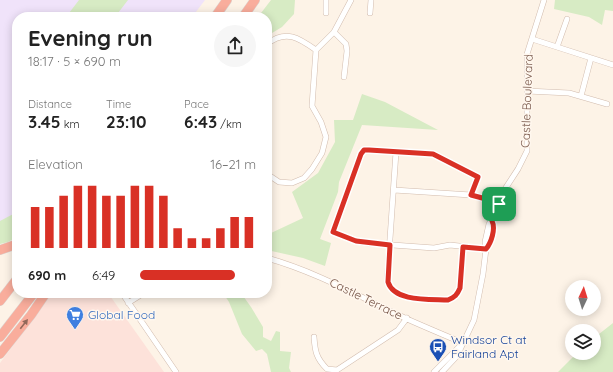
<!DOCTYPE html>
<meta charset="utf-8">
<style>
:root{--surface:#fff;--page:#f6f6f6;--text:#222;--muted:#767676;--accent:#d93025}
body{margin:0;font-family:Quicksand,sans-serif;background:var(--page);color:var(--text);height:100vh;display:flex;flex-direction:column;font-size:15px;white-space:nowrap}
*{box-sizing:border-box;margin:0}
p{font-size:13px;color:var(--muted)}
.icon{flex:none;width:22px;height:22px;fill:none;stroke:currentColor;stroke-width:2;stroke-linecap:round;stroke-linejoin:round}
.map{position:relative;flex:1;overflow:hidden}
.drawer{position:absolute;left:12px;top:12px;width:260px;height:286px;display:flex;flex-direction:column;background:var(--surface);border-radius:16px;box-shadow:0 2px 10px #0003}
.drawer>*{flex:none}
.needle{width:26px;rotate:4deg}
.tools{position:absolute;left:565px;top:280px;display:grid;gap:8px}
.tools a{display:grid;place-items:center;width:36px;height:36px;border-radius:50%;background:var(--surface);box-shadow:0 2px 10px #0003;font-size:20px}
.pin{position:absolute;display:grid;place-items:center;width:34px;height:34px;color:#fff;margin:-17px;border-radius:8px;box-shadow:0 2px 6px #0006}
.round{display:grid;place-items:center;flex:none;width:42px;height:42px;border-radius:21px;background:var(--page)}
.headline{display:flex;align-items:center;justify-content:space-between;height:68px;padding:0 16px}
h1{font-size:22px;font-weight:700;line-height:30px}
.stats{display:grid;grid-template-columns:repeat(3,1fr);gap:6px;height:68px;padding:4px 16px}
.stats div{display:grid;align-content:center}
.stats b{font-size:17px;font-weight:700}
.stats small{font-size:11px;font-weight:400}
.stats p{font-size:11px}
.chart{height:112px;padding:8px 16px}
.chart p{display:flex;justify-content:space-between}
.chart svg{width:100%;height:72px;margin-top:4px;stroke:var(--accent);stroke-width:6}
ul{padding:0 16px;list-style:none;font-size:13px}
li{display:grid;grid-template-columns:64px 48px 1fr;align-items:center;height:30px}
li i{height:10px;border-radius:5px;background:var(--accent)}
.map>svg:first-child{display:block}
.commercial{fill:#fde2da}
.education{fill:#f0e3fa}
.green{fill:#d7ebc4}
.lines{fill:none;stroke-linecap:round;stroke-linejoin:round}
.street-casing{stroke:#d2bcae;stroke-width:6}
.highway-casing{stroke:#dcd3d0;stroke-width:10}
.street{stroke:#fff;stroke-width:5}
.highway{stroke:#f9ad9c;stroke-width:9}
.oneway{fill:#92685a}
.route-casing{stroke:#fff;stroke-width:8}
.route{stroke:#d93025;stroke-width:5}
.labels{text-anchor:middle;stroke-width:3;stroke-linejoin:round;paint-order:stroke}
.street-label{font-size:12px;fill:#78574a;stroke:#fff7ee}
.shop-label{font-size:12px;fill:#366cbe;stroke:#fff7ee;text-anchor:start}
.transit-label{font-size:12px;fill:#164399;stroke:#fff7ee;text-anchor:start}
</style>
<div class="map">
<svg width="613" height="372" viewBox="0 0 613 372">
<rect width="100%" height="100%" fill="#fdf3e7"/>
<path class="commercial" d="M52,293H108L164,372H0V363Z"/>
<path class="education" d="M0,0H205L192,17H17V221L0,229Z"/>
<path class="green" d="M79,0H128L115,17H66Z
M271,0H295L294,14L282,27L267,36V17H258Z
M555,0H613V11L605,10L602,25L589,17L554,9Z
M362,94L385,102L438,130L362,125L339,182L338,192L320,239L331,243L325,266L303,258L267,250V220L271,233L303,218L292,192L318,173L335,142L334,120H353Z
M17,212V237L8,242L0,244V221Z
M223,293H241L251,307L263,327V337L271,341L276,331L280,332V351L291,352L289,368L291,372H271L267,354L262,349L256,351L242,334L229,302Z
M613,323V372H558L577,353H594V338Z"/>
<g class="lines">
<defs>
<path id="street" d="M326,0V13
M370,13L371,0
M334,32L346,44L347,51L344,77
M532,39L613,65
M267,44C286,29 299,38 316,50L312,106L321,122L326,137L322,153L312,169L304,178L292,183L279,182L267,174
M557,47L567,19
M316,50L334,32L351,0
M527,91L569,93L607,104
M581,96L591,58
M396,152L387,282C395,302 429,299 448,300C455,297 457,295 460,288L463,247
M394,190L471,195
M486,249L450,245L434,248L365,243L355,241L333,232L361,154L364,150H369L433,154L478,177L471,195L487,199L499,204
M486,249C491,243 496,229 492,221
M267,258C317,272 360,297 407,319C425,327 444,335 463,343
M122,293L176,372
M128,303L144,293
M314,337C315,351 316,358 327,369L337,370L398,330L407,318
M434,372L461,345
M442,372L457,356L474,320L483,274L486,249L485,242L489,224L492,221L503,192L518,169L527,151V54L544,0"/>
<path id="highway" d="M215,17L227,0
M243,17L255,0
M0,250L17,244
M0,301L17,279
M0,337L34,293
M0,354L31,315L46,293"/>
</defs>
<use href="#street" class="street-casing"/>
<use href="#highway" class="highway-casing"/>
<use href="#street" class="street"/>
<use href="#highway" class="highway"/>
</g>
<defs><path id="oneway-solid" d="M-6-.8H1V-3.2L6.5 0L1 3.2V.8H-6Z"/></defs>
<use class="oneway" href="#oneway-solid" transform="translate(24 324) rotate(-52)"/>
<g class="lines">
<defs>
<path id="route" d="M364,150H369L433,154L478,177L471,195L486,199L499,204L492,221C496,229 491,243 486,249L463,247L460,288C457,295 455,297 448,300C430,299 394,302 388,282L390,245L356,241L333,232L361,154Z"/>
</defs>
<use href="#route" class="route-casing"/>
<use href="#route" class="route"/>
</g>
<defs>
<symbol id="supermarket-pin" viewBox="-11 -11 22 30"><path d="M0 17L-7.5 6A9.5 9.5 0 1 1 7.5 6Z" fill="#3f7fe0" stroke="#fff7ee"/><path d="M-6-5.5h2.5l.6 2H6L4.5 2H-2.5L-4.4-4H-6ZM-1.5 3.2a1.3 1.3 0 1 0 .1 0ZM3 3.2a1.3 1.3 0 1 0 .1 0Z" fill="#fff"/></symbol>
<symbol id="bus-pin" viewBox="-11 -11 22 30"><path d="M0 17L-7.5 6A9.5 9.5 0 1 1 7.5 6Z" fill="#1a4fb4" stroke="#fff7ee"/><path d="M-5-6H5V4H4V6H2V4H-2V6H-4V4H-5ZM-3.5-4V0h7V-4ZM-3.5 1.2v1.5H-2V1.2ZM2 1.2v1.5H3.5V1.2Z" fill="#fff"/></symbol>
</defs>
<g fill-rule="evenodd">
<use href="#supermarket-pin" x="65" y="305" width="20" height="27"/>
<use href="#bus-pin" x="428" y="337" width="20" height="27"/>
</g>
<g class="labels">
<g class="street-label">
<text transform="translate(527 101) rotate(-88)" y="4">Castle Boulevard</text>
<text transform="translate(366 299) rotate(26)" y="4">Castle Terrace</text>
</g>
<g class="shop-label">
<text x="88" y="319">Global Food</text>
</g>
<g class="transit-label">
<text x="451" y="344">Windsor Ct at<tspan x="451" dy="14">Fairland Apt</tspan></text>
</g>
</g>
</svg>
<div class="tools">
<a><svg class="needle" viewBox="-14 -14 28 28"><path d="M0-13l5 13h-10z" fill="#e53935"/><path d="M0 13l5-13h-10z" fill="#767676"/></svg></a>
<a><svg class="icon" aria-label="layers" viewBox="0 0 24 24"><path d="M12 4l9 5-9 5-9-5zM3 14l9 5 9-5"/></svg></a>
</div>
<div class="pin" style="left:499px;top:204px;background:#1e9e55"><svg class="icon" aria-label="arrive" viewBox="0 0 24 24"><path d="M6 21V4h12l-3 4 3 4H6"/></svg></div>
<section class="drawer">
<div class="headline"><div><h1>Evening run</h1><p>18:17 · 5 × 690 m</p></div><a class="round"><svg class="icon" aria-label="share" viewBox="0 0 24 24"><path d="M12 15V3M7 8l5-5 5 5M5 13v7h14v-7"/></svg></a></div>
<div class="stats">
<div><p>Distance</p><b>3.45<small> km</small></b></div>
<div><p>Time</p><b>23:10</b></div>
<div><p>Pace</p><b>6:43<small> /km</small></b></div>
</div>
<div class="chart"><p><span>Elevation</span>16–21 m</p>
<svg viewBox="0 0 160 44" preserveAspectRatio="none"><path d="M5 44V19M15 44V19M25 44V12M35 44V6M45 44V6M55 44V12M65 44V12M75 44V6M85 44V6M95 44V12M105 44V32M115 44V38M125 44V38M135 44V32M145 44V25M155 44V25"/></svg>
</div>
<ul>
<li><b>690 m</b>6:49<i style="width:82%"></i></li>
</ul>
</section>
</div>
